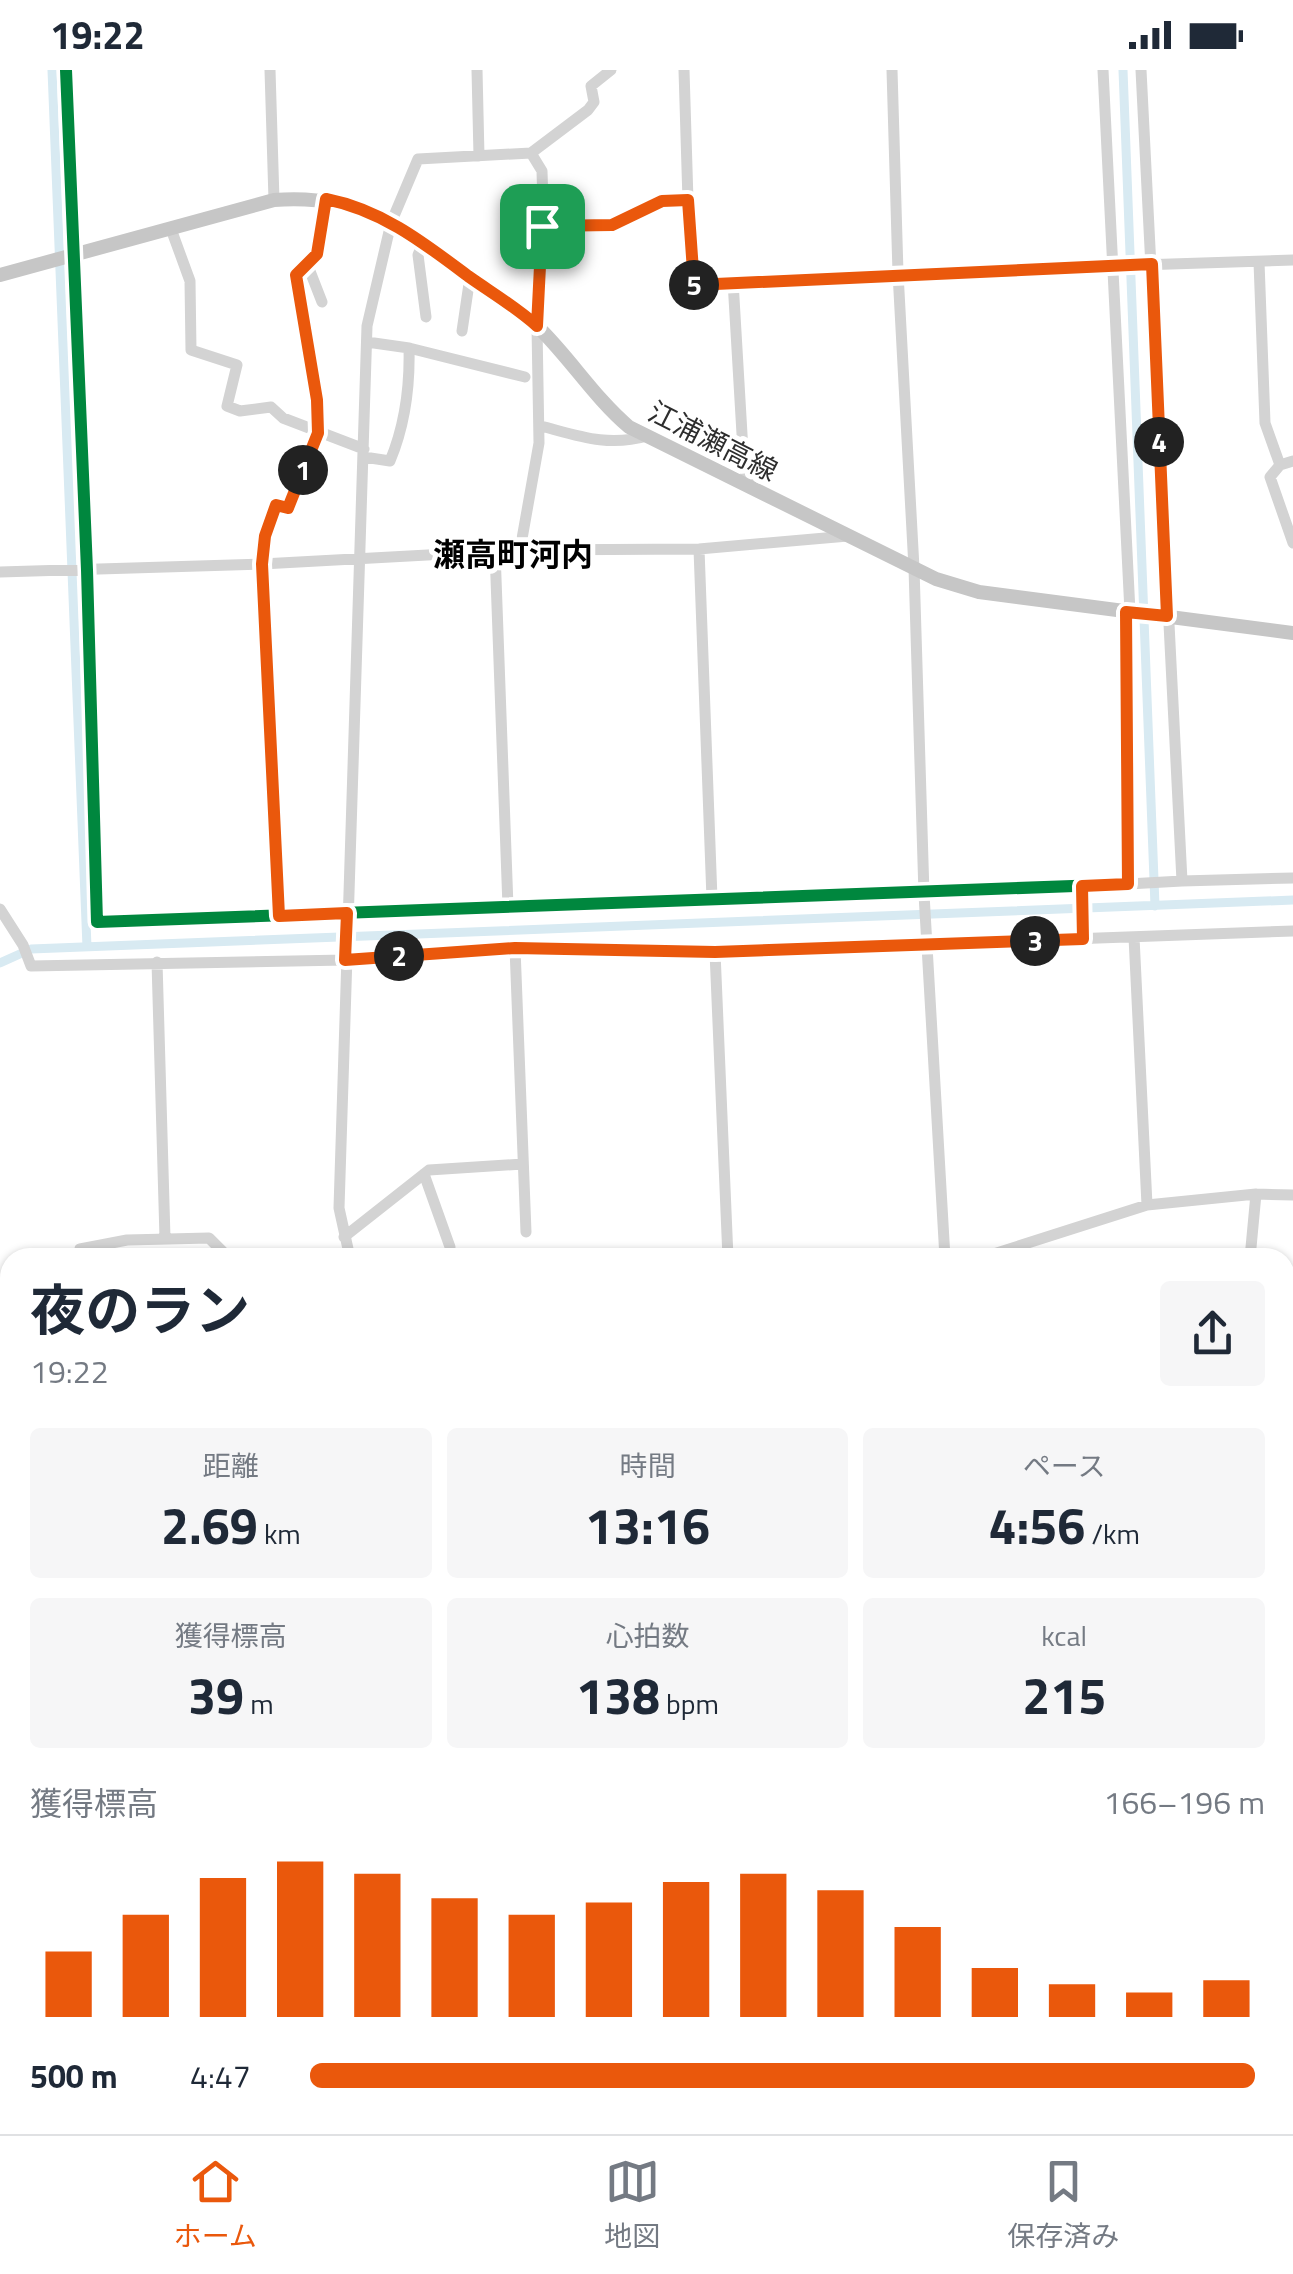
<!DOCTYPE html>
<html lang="ja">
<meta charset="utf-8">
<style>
:root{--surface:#fff;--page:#f6f6f7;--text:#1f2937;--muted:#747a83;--line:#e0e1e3;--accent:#ea580c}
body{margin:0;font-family:"Titillium Web","Noto Sans JP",sans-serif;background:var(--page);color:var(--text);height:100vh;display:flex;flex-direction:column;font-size:38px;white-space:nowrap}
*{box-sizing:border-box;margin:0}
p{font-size:32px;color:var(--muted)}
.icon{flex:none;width:55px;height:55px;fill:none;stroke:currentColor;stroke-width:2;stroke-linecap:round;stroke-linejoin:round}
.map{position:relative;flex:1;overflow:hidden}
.panel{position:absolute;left:0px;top:1178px;width:1295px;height:888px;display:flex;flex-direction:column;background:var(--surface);border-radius:30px 30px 0 0;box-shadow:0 2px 8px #0004}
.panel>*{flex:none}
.pin{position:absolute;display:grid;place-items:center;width:85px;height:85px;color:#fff;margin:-42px;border-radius:20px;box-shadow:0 5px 15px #0006}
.km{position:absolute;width:50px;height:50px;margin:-25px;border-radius:50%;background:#222;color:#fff;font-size:28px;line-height:50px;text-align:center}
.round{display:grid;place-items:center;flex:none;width:105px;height:105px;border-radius:10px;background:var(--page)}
.head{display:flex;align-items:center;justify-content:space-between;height:170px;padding:0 30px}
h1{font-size:55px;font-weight:700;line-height:75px}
.stats{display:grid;grid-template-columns:repeat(3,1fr);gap:15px;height:170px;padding:10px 30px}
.stats div{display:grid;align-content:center;border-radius:10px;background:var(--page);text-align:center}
.stats b{font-size:50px;font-weight:700}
.stats small{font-size:28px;font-weight:400}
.stats p{font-size:28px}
.chart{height:280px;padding:20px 30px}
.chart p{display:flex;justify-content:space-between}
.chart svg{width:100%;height:180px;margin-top:10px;stroke:var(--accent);stroke-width:6}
ul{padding:0 30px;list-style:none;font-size:32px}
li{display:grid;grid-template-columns:160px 120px 1fr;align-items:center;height:75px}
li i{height:25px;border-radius:12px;background:var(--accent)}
.status{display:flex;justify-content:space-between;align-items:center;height:70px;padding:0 50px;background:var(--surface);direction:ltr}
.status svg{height:28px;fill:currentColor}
.dock{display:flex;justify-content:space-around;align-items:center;height:140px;border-top:2px solid var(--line);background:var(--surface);font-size:28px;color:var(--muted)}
.dock a{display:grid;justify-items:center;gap:5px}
.dock .active{color:var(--accent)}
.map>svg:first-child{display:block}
.water{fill:#d8eaf2}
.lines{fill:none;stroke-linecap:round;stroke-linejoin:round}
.canal{stroke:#d8eaf2;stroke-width:9}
.minor{stroke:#d3d3d3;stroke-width:11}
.major{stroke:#c6c6c6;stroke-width:14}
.highway{stroke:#c0c0c0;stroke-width:18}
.rail-casing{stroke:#bababa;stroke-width:6}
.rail{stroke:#fff;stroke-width:2.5;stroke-dasharray:8;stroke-linecap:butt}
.cycleway-casing{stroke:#fff;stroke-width:19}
.cycleway{stroke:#00873e;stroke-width:12}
.route-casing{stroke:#fff;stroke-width:20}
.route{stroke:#ea580c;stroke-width:12}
.labels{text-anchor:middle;stroke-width:10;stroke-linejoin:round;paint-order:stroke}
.street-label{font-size:28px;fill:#2e2e2e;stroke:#fff}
.quarter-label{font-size:32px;font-weight:bold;fill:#000;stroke:#fff}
</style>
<div class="status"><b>19:22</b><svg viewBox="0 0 49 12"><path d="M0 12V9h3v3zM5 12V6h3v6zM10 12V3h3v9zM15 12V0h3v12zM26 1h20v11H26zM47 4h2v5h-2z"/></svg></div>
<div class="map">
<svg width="1293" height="2064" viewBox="0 0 1293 2064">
<rect width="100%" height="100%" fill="#fff"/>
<path class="water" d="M484,2055H675L711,2064H521Z"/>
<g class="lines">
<path class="canal" d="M52,0L87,877
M1123,0L1155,836
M0,893L31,879L1293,830
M1285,1796L1293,1793
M460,2064L462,2055"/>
<path class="minor" d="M66,0L87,500L97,852L1128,814L1126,542
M270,0L274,130
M477,0L479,86
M684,0L688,131L694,215L898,203L1293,190
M892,0L898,203L914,498L924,824L945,1188
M1103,0L1130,542
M1141,0L1182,811L1293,808
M542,155H613L662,131H688
M171,159L190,211L191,280L237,295L227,336L240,341L271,337L283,348L364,379
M423,172L418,185L426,247
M1259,192L1265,353L1280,395L1293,391
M733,211L744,398L750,418
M322,232L308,196L317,184L326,129
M462,261L470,207
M409,278L525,307
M539,358L541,356C579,366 608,377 647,366
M364,387L390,391C405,355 410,317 409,278L367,272
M1280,395L1270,407L1293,473
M699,479L712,829
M520,480L539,373L537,257L543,135L542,101L531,83
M495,481L508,837
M0,502L262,494L520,480L699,479L848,466
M1128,814L1182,811
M1082,816L1083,869
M0,839L23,875L31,896L345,890L515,878L715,882L1293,861
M279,845L262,494L265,466L276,435L288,438L318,363L317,331L296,205L308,196
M1134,867L1147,1135
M515,878L526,1162
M715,882L728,1188
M157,892L165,1168
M424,1104L450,1177
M344,1167L429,1100L523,1094
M80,1188V1179L127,1170L209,1168L229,1188
M332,1188L349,1183
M350,1188L339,1138L367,256L391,153L418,89L531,83L588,40L594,32L591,16L611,0
M981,1188L1147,1135L1256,1124L1293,1125
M1250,1188L1256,1124
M1285,1514L1293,1513
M1285,1783L1293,1780
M1285,1862L1293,1859
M0,1878L9,1926L7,1932L0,1934
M1285,1932L1293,1955
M0,1985L10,1973
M0,2055L3,2058L10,2052
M323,2055L333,2064
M802,2055L806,2063L819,2064
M1098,2055L1101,2064
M58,2064L75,2055
M645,2064L647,2055"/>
<path class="major" d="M0,205L274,130C357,123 404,157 468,205C492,224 519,238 541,260C572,291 595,328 629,357L936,509L979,522L1293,563"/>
<path class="highway" d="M1285,1280L1293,1279
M0,1396L10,1395"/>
<defs>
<path id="rail" d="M1285,1563H1293
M0,1596H10"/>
</defs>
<use href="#rail" class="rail-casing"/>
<use href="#rail" class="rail"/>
<defs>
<path id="cycleway" d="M66,0L87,500L97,852L1128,814L1126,542"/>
</defs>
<use href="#cycleway" class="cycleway-casing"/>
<use href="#cycleway" class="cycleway"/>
</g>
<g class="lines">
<defs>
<path id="route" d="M326,129C382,140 424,173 468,206C492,223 516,237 537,256L542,156L612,155L662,131L688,130L694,215L1152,194L1167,546L1126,542L1128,814L1082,816L1083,869L715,882L515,878L345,890L347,843L279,846L262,494L265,466L276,435L288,438L318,363L317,330L296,205L317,184Z"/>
</defs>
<use href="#route" class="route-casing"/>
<use href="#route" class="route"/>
</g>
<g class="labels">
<g class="street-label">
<text transform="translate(713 371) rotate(27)" y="10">江浦瀬高線</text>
</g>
<g class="quarter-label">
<text x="513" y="496">瀬高町河内</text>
</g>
</g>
</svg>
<div class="pin" style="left:542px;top:156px;background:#1e9e55"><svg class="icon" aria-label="arrive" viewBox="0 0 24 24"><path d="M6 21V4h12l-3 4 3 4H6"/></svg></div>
<b class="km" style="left:303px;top:400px">1</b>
<b class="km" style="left:399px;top:886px">2</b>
<b class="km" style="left:1035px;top:871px">3</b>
<b class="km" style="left:1159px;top:372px">4</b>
<b class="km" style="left:694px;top:215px">5</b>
<section class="panel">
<div class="head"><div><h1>夜のラン</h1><p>19:22</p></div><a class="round"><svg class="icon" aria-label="share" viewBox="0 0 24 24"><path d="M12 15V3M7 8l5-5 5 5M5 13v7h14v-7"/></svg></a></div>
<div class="stats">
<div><p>距離</p><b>2.69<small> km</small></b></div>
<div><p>時間</p><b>13:16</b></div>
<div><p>ペース</p><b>4:56<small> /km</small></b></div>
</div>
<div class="stats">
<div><p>獲得標高</p><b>39<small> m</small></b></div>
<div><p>心拍数</p><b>138<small> bpm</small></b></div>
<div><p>kcal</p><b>215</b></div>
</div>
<div class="chart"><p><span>獲得標高</span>166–196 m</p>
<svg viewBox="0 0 160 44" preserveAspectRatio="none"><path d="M5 44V28M15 44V19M25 44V10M35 44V6M45 44V9M55 44V15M65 44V19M75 44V16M85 44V11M95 44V9M105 44V13M115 44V22M125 44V32M135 44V36M145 44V38M155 44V35"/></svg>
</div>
<ul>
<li><b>500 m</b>4:47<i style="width:99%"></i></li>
</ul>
</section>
</div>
<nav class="dock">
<a class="active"><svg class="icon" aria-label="home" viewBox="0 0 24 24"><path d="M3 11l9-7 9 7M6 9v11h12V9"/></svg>ホーム</a>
<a><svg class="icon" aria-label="map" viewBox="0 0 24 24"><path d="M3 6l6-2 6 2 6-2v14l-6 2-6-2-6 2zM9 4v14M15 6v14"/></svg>地図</a>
<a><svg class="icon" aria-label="saved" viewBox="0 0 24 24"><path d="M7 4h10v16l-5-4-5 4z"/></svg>保存済み</a>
</nav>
